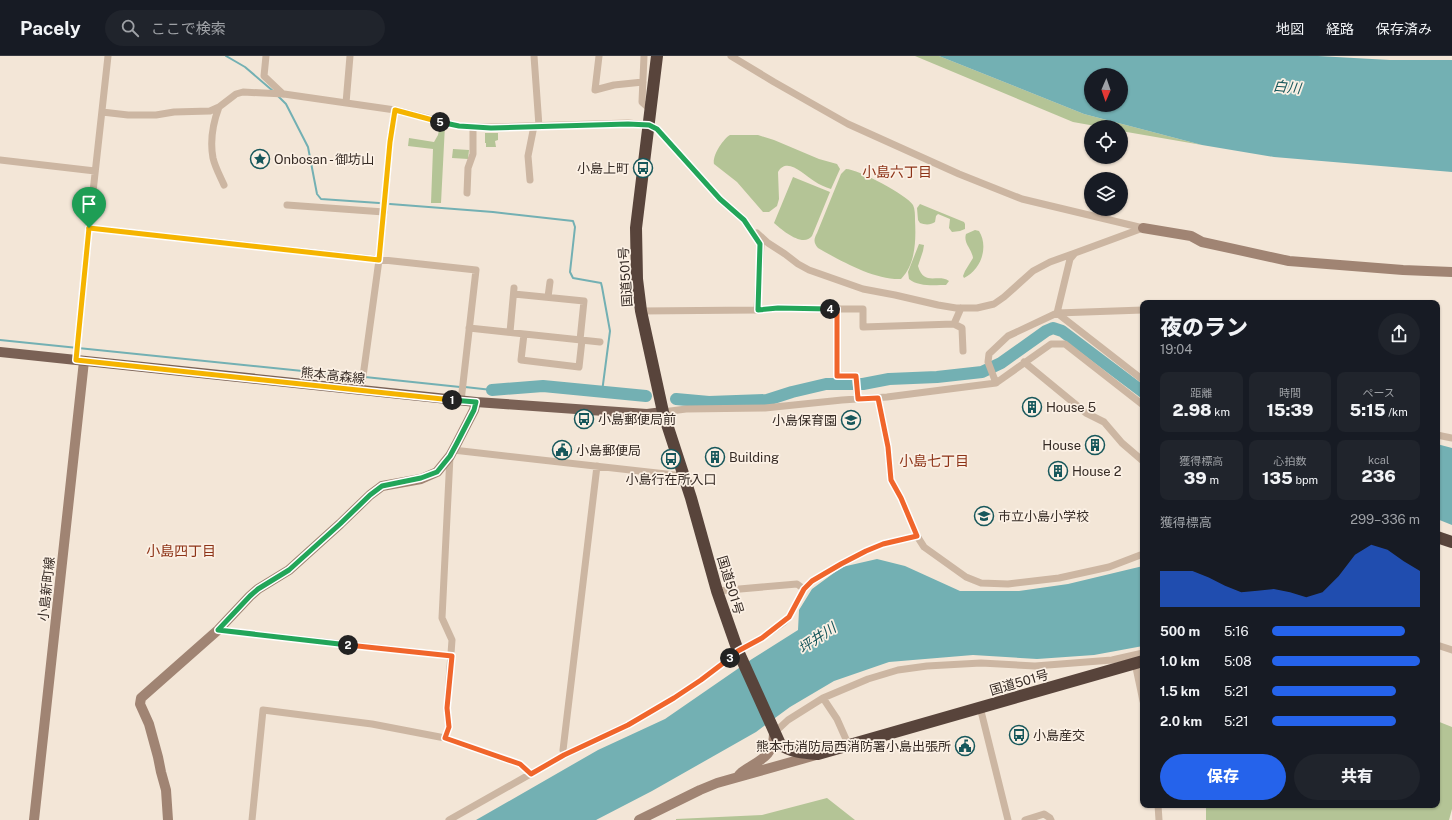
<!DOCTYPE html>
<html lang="ja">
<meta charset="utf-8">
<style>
:root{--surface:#171b24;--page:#20242c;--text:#f1f3f6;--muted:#9ea1a6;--line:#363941;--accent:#2563eb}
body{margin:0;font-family:"Public Sans","Noto Sans JP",sans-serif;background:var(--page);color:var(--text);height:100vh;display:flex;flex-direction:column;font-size:15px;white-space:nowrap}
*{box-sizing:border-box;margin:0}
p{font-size:13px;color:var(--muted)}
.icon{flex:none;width:22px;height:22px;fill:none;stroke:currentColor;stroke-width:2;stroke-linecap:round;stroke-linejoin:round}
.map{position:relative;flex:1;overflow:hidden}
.side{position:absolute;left:1140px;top:244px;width:300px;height:508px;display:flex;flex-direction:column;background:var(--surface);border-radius:8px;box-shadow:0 1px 3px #0004}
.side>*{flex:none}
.needle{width:26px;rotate:182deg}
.tools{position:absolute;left:1084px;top:12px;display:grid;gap:8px}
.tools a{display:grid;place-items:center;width:44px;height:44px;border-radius:50%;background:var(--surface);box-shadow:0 1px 3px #0004;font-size:20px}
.pin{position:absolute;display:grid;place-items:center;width:34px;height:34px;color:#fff;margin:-41px -17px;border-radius:50% 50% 50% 0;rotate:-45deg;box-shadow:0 0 4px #0007}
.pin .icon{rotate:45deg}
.km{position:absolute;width:20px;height:20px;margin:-10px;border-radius:50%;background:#222;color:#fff;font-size:11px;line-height:20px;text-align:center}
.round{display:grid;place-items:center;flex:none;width:42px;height:42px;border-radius:21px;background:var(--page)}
.head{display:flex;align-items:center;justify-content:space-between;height:68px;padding:0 20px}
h1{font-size:22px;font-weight:800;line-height:30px}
.figures{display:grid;grid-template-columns:repeat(3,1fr);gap:6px;height:68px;padding:4px 20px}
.figures div{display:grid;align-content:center;border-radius:8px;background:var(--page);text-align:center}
.figures b{font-size:17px;font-weight:800}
.figures small{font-size:11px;font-weight:400}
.figures p{font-size:11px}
.chart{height:112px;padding:8px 20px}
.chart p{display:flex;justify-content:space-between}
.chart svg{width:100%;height:72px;margin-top:4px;fill:var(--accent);opacity:.7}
.action{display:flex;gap:8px;margin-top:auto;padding:8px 20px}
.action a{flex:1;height:46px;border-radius:24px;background:var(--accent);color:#fff;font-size:16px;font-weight:800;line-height:46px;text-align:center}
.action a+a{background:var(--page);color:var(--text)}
ul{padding:0 20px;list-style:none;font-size:13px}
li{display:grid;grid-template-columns:64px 48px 1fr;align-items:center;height:30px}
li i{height:10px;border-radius:5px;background:var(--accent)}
header{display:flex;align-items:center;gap:24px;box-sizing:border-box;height:56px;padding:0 20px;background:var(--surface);border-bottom:1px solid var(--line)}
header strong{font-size:19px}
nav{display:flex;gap:22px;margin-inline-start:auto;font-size:14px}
.search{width:280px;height:36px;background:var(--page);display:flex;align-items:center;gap:10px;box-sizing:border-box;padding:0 14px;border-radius:22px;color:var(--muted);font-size:15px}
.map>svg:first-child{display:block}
.green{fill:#b4c496}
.water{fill:#73b0b3;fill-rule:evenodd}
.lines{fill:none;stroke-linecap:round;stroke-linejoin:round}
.stream{stroke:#73b0b3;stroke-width:2}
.river{stroke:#73b0b3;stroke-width:12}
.street{stroke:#ccb6a2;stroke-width:7}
.secondary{stroke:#a08473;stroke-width:10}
.primary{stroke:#7a6155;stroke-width:10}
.highway{stroke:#58443b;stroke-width:12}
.split-1-casing{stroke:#fff;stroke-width:8}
.split-2-casing{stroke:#fff;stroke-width:8}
.split-3-casing{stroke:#fff;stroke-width:8}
.split-4-casing{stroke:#fff;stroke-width:8}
.split-5-casing{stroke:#fff;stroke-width:8}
.split-6-casing{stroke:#fff;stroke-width:8}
.split-1{stroke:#f5b400;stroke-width:5}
.split-2{stroke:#22a559;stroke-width:5}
.split-3{stroke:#f0652b;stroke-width:5}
.split-4{stroke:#f0652b;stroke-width:5}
.split-5{stroke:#22a559;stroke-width:5}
.split-6{stroke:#f5b400;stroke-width:5}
.labels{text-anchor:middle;stroke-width:3.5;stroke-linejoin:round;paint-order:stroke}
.poi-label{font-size:13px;fill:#362b25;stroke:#fbf0e4;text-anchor:start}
.street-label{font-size:13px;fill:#362b25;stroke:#fbf0e4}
.water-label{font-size:14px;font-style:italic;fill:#17575b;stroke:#fbf0e4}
.neighbourhood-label{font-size:14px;fill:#8d3317;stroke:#fbf0e4}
</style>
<header>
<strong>Pacely</strong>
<div class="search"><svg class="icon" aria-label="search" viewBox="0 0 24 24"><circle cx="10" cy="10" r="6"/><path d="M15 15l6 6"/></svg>ここで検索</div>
<nav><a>地図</a><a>経路</a><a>保存済み</a></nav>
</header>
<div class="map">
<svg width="1452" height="764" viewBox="0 0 1452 764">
<rect width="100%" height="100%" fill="#f3e6d7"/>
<path class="green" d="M915,0H939L1084,58L1202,89L1121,75V71H1101L1073,66Z
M440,69H445L441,147H431L433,93L408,90L409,82L434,86L438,79Z
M485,77H498V84L495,85L496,91H486V87H485Z
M730,79H758L774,84L819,103L837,108L840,113L831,133C825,131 820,129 814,125C804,119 787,100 778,116L779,143L777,150L769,156H763L737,126L714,108C712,100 723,83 730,79Z
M453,93L469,94L468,103L452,102Z
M846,113C858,113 907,139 913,149C915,153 915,159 915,164C916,183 916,208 901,223C874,224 841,205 818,192C813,186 814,183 817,177L841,118Z
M793,121L830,136L812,180C803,192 782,174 774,167Z
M920,148L964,166L965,168V173L960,175L952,176L949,172L950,163L938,158L936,160L935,166C931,169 925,169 920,167L918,164L917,152Z
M975,174L979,175C989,191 981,214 964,222L963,220L965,215L973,202C972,193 963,187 966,178Z
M919,188L924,189L923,195L918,210C924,231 938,217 949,225L946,229C935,229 918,231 909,223L908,216Z
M1437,665L1452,671V753L1449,764H1206V749H1437Z
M827,742L855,764H676V763L762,759Z"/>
<path class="water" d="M939,0H1318L1390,4H1452V116L1274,101L1202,89L1084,58ZM1091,19H1121V49H1091Z
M1437,388L1452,392V469L1437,463Z
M877,503L905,510L960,535H1019L1068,528L1143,510V590L1094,599L1037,603L973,599L889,606L834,625L790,651L756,676L652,735L596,764H476L598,694L665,663L752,603L798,574L799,554L812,533L842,511Z"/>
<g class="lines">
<path class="stream" d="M226,0L245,11L273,35
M277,39L286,48L308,91L317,138L321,143L379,147
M390,148L493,156L573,165L575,171L570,216L573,222L601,227L602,231L610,275L602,336
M0,284L361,321
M365,321L460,331
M465,331L492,334"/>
<path class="river" d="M492,334L543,330L646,340
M676,343L709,346L767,344L792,336L826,328H863L889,323L937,321L982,316L1001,307L1046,275L1053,272L1062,275L1143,336"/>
<path class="street" d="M266,0L264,20L283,38
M534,0L539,70
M599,0L595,34L614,29L643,26
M644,0L642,46L650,53
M731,0L774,26L848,68L959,118L1022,143L1143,172
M346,47L350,0
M219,51C213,67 210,86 213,102C215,111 220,120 224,129
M102,56L128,59H156L174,56L210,55L219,51L236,38L243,36L284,38L395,54L459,70L491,71L628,67L649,69L657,73L720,143L744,164L761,188L757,254
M0,104L95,115
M530,124L528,100L534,70
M467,137L468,112L473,98V71
M287,149L384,156
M89,172L476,214L461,345
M757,177L768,187L785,198L798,208L809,214L863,233L895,239L938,249L956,252H977L994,248L1004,241L1033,215L1050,206L1075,197
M514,238L584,245L580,284
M548,241L550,226
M837,253H863V271L954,268L961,252
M641,255L757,254L778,252L837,253V320H855L858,343
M1057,257L1070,203L1075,197L1143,172
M1057,257L1143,324
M954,268L962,272L963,295
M469,272L600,286
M510,276L514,232
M524,278L521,304L579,311L582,284
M76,304L89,172L108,0
M1024,306L1086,357L1104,366L1122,387L1143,405
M996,327L988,306L989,298L1008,280L1057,257L1143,254
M361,335L379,204L390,86L395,54
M878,342L888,391L891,424L901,442L917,480L924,491L966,521L981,527L1008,528L1059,522L1109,511L1143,498
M663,356L686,353L765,352L842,344L887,341L996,327L1051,288H1065L1143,349
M1437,379L1452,382
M453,394L684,420
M717,535L797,528L804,533
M218,574L452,600
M1437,589L1452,594
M1135,607L1143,645
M823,642L837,663L849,690
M980,651L1008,764
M774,677L788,664L823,642L868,623L898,614L927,610L981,607L1035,610L1112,604L1143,597
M445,682L449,671L447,652L452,584L442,562L450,400
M563,694L597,410
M1158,749L1159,764
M252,764L263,654L372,668L445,682L520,708L531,718
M449,764L564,699L628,669L674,642L701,624L738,595L762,582L783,567L789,561L804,533L812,525L841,508L866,495L883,488L917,480
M1025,764L1044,758L1050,762L1051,764"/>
<path class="secondary" d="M1143,172L1191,180L1202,186L1289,205L1403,214L1452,216
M739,719L742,716C759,704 774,701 774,677
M34,764L84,305
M168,764L166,734L161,716L158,701L149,668L140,648L141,642L218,574L250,540L258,533L289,514L340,468L370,439L382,430L421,423L437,416L450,400L457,387L474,354L476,346
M639,764L700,734L717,727L816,699"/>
<path class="primary" d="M0,296L476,346L647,358L663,356"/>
<path class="highway" d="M657,0L636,172L637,223L641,255L663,356L691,442L717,535L738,595L780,688C790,696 805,697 818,698L1143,605
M1437,481L1452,486"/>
</g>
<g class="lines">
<defs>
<path id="split-1" d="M89,172L76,304L452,344"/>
<path id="split-2" d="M348,589L218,574L250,540L258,533L289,514L340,468L370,439L382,430L421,422L437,416L450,400L457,387L474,354L476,346L452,344"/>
<path id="split-3" d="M348,589L452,600L447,652L449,671L445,682L520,708L531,718L564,699L628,669L674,642L701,624L730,602"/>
<path id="split-4" d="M730,602L738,595L762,582L789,561L804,533L812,525L841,508L866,495L883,488L917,480L901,442L891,424L888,391L878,342L858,343L856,320H837V253H830"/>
<path id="split-5" d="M440,66L459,70L491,72L628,68L649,69L657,73L720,143L744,164L760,188L758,254L778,252L830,253"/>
<path id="split-6" d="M89,172L379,204L390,86L395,54L440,66"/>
</defs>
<use href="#split-1" class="split-1-casing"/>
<use href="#split-2" class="split-2-casing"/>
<use href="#split-3" class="split-3-casing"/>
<use href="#split-4" class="split-4-casing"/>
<use href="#split-5" class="split-5-casing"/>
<use href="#split-6" class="split-6-casing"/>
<use href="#split-1" class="split-1"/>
<use href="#split-2" class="split-2"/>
<use href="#split-3" class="split-3"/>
<use href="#split-4" class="split-4"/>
<use href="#split-5" class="split-5"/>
<use href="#split-6" class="split-6"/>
</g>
<defs>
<symbol id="sight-ring" viewBox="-11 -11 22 22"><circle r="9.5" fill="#fbf0e4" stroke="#17575b" stroke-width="1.5"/><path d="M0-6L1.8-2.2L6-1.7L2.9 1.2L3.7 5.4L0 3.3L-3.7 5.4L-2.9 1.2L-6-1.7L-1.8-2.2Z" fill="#17575b"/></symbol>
<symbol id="bus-ring" viewBox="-11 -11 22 22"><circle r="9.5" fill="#fbf0e4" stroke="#17575b" stroke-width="1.5"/><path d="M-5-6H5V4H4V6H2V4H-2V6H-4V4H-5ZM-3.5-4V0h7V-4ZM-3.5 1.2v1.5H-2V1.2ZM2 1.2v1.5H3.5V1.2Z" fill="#17575b"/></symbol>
<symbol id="building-ring" viewBox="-11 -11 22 22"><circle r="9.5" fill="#fbf0e4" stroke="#17575b" stroke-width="1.5"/><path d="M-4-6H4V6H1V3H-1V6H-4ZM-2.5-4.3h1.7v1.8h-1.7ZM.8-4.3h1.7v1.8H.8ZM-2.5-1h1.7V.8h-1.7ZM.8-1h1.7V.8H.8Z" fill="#17575b"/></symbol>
<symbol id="school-ring" viewBox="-11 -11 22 22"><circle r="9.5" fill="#fbf0e4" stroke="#17575b" stroke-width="1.5"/><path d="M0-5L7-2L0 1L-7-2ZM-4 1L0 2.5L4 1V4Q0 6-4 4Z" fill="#17575b"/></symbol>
<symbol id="civic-ring" viewBox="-11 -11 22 22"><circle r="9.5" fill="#fbf0e4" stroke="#17575b" stroke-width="1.5"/><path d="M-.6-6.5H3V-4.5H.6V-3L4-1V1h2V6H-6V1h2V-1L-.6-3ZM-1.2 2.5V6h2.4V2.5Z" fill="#17575b"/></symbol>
</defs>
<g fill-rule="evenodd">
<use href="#sight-ring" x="249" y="92" width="22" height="22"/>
<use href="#bus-ring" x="632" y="101" width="22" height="22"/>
<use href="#building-ring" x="1021" y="340" width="22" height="22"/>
<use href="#bus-ring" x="573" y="352" width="22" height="22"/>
<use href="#school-ring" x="840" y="353" width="22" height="22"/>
<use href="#building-ring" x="1084" y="378" width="22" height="22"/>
<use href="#civic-ring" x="551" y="383" width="22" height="22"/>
<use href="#building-ring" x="704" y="390" width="22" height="22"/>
<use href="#bus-ring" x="660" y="392" width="22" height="22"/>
<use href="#building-ring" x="1047" y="404" width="22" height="22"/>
<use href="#school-ring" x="973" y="449" width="22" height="22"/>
<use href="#bus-ring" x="1008" y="668" width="22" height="22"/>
<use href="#civic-ring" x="954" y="679" width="22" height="22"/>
</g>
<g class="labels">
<g class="poi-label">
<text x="274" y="108">Onbosan - 御坊山</text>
<text x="629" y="117" text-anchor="end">小島上町</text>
<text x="1046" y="356">House 5</text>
<text x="598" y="368">小島郵便局前</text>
<text x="837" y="369" text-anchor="end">小島保育園</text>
<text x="1081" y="394" text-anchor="end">House</text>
<text x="576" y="399">小島郵便局</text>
<text x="729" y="406">Building</text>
<text x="1072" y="420">House 2</text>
<text x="671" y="428" text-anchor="middle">小島行在所入口</text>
<text x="998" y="465">市立小島小学校</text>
<text x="1033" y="684">小島産交</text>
<text x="951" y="695" text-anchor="end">熊本市消防局西消防署小島出張所</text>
</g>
<g class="street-label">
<text transform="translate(625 221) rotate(-94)" y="5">国道501号</text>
<text transform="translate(333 319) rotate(6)" y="5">熊本高森線</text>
<text transform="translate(731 529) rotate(73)" y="5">国道501号</text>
<text transform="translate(46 533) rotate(-84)" y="5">小島新町線</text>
<text transform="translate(1019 626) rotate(-16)" y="5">国道501号</text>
</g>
<g class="water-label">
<text transform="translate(1287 31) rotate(6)" y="5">白川</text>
<text transform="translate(817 582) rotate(-34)" y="5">坪井川</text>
</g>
<g class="neighbourhood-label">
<text x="897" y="121">小島六丁目</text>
<text x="934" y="410">小島七丁目</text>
<text x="181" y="500">小島四丁目</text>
</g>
</g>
</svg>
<div class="tools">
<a><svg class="needle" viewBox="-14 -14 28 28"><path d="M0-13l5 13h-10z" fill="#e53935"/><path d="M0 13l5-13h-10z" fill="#9ea1a6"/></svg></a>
<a><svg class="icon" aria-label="locate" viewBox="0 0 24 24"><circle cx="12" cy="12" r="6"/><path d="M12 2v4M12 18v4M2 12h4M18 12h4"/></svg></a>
<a><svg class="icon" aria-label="layers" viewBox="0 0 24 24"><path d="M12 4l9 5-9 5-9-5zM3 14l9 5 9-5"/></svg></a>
</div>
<div class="pin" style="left:89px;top:172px;background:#1e9e55"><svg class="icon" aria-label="arrive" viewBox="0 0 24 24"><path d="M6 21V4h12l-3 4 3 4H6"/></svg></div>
<b class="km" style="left:452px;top:344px">1</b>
<b class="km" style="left:348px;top:589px">2</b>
<b class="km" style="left:730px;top:602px">3</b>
<b class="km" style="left:830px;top:253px">4</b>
<b class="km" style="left:440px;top:66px">5</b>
<section class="side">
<div class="head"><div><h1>夜のラン</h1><p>19:04</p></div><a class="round"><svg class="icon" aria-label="share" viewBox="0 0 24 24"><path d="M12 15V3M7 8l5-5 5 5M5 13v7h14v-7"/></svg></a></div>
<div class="figures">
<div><p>距離</p><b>2.98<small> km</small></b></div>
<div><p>時間</p><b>15:39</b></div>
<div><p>ペース</p><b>5:15<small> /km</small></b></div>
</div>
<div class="figures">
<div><p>獲得標高</p><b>39<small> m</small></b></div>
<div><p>心拍数</p><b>135<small> bpm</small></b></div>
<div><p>kcal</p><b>236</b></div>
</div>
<div class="chart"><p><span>獲得標高</span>299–336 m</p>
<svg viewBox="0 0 160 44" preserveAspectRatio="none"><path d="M0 44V22L10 22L20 22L30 26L40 31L50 35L60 34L70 33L80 35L90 38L100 35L110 25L120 12L130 6L140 9L150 16L160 22V44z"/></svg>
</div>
<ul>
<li><b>500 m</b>5:16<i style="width:90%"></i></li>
<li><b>1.0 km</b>5:08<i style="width:100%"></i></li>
<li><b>1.5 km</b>5:21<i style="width:84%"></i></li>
<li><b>2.0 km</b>5:21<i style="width:84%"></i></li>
</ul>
<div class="action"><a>保存</a><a>共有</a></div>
</section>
</div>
